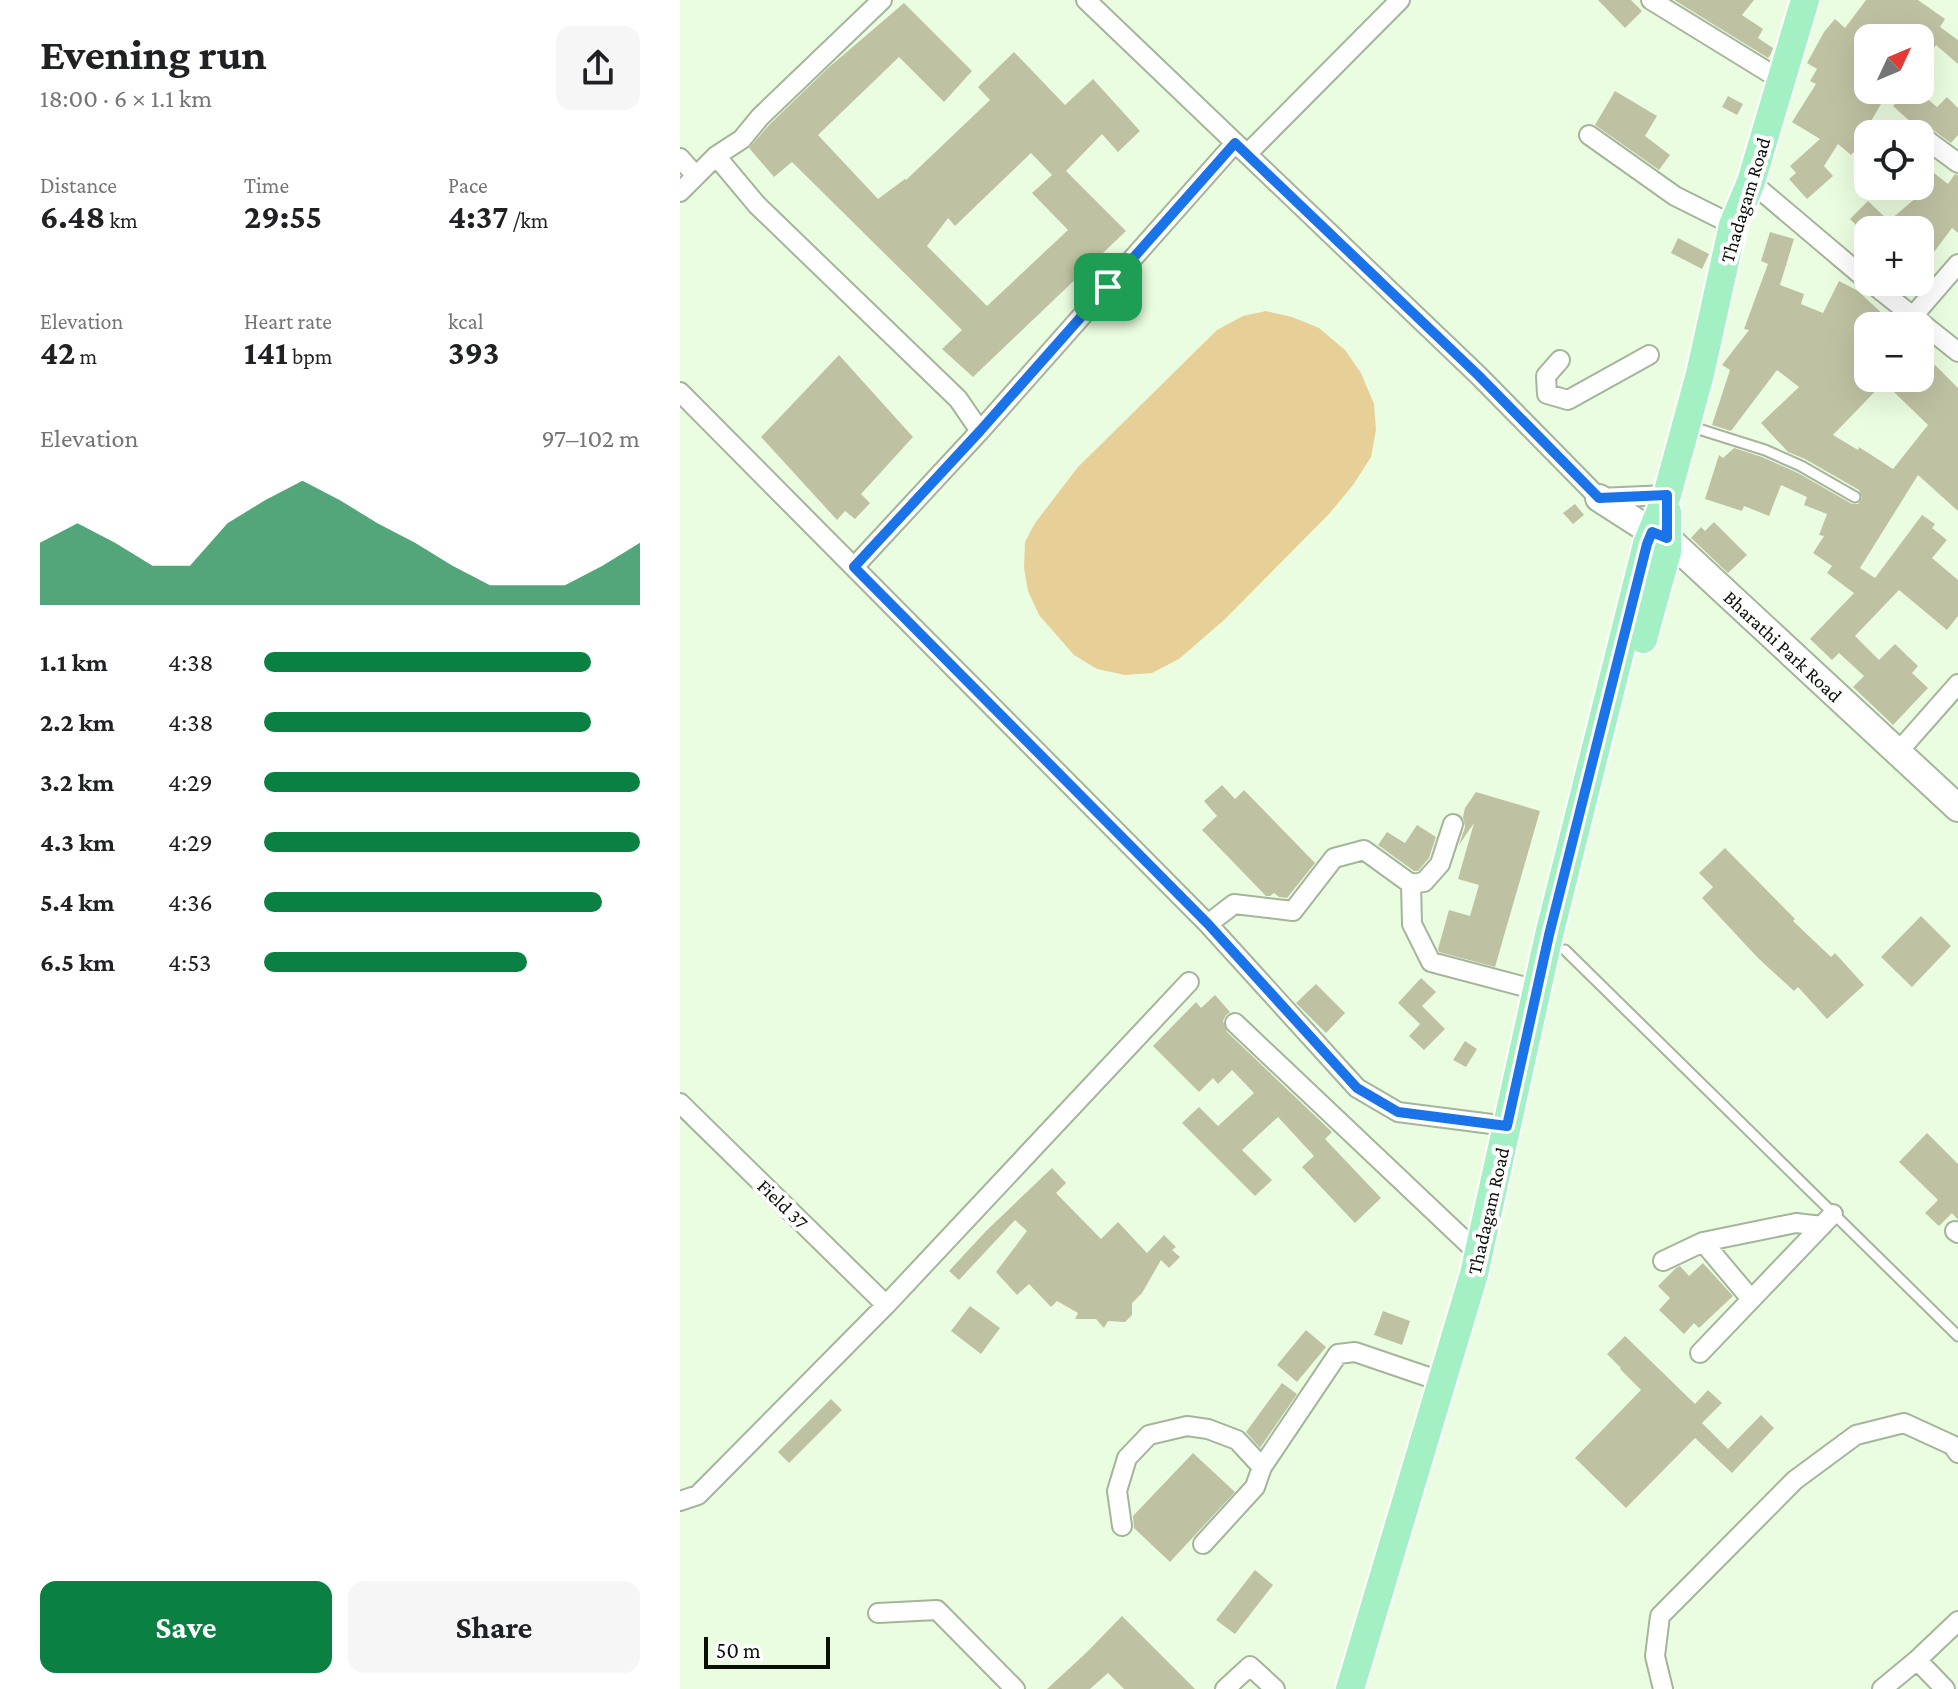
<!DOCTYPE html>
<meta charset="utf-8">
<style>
:root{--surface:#fff;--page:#f6f6f6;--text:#202124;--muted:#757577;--accent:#0b8043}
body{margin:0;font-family:"Crimson Pro",serif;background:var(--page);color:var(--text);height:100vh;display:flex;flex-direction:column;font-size:30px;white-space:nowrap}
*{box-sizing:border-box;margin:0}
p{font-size:26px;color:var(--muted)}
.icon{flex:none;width:44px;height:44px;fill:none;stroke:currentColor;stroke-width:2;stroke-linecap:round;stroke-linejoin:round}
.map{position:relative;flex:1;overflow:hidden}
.drawer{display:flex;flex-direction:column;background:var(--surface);width:680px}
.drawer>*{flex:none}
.needle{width:52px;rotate:46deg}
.fabs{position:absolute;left:1174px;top:24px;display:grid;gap:16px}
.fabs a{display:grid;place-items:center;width:80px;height:80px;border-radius:16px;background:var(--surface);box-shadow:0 8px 32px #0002;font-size:40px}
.scale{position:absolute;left:24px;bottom:20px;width:126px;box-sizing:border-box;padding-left:8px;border:4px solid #0a1007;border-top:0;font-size:22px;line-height:28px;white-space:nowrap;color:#0a1007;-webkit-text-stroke:6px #fff;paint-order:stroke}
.pin{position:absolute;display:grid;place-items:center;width:68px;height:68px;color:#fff;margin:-34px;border-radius:16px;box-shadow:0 4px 12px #0006}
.round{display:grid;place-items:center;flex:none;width:84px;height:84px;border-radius:16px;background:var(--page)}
.overview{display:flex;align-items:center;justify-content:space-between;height:136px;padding:0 40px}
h1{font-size:44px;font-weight:700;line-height:60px}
.figures{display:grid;grid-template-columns:repeat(3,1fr);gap:12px;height:136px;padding:8px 40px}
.figures div{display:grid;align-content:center}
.figures b{font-size:34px;font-weight:700}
.figures small{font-size:22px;font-weight:400}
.figures p{font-size:22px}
.chart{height:224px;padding:16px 40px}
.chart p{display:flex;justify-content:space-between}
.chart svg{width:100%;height:144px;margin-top:8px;fill:var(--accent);opacity:.7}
.button{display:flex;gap:16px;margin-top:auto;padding:16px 40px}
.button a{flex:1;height:92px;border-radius:16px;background:var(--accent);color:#fff;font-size:32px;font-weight:700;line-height:92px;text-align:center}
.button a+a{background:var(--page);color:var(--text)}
ul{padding:0 40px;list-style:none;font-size:26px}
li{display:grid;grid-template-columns:128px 96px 1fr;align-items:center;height:60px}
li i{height:20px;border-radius:10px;background:var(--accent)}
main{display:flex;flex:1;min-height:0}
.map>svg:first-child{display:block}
.green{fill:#e6d097}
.building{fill:#bfc2a2;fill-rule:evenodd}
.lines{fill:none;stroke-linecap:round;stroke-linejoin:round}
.service-casing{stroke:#a4b59a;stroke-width:13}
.minor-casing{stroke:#a4b59a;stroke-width:22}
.secondary-casing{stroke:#a4b59a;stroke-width:30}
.primary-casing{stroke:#fff;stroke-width:32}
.service{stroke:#fff;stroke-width:9}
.minor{stroke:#fff;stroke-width:18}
.secondary{stroke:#fff;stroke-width:26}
.primary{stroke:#a2f0c3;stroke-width:28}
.route-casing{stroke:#fff;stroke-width:16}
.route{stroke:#1a73e8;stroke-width:10}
.labels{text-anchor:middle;stroke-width:8;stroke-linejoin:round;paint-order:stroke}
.street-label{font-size:20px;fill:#0a1007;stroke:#fff}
</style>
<main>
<section class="drawer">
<div class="overview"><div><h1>Evening run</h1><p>18:00 · 6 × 1.1 km</p></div><a class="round"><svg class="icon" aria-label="share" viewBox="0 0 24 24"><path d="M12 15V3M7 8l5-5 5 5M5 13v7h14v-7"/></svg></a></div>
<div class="figures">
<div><p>Distance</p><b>6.48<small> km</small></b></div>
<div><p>Time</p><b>29:55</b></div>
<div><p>Pace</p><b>4:37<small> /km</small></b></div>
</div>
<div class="figures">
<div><p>Elevation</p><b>42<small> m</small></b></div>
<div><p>Heart rate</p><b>141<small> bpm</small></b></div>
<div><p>kcal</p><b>393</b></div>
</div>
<div class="chart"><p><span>Elevation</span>97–102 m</p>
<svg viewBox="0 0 160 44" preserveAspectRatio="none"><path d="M0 44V25L10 19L20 25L30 32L40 32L50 19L60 12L70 6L80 12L90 19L100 25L110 32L120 38L130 38L140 38L150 32L160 25V44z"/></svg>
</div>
<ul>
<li><b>1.1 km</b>4:38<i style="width:87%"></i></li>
<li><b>2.2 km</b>4:38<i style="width:87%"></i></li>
<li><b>3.2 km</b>4:29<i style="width:100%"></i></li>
<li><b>4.3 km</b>4:29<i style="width:100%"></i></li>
<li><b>5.4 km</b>4:36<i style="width:90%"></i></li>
<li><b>6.5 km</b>4:53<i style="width:70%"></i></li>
</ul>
<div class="button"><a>Save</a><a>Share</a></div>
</section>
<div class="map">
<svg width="1278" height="1689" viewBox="0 0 1278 1689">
<rect width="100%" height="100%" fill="#ebfde0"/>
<path class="green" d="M586,311L612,317L639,328L665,350L681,373L694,404L696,430L691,457L673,485L649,514L544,620L499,659L472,673L445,675L417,669L394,655L359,615L348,591L344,568L345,542L355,523L398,467L537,330L563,316Z"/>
<path class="building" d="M918,0H951L962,11L945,28Z
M994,0H1074L1062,15L1083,29L1078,38L1093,48L1091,54L1088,58Z
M1186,0H1238L1265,19L1260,27L1278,40V64L1256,45L1251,52L1240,44V38H1188V97L1201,104L1190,123L1192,125L1180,145L1171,155L1158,144L1144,166L1153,176L1127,199L1109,179L1116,173L1110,166L1140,139L1112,122L1136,84L1130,81L1137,69L1127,63L1144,32L1155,19L1165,28Z
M224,3L292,71L264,102L219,57L138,135L198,199L225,179L226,180L310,100L298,87L334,52L385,105L413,79L460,131L438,152L422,134L386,171L446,231L293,377L262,349L282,330L112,162L94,177L69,148L89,125L148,68ZM351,153L372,175L352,193L388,230L307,306L247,246L268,218L275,226Z
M1227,90H1237L1257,107L1267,97L1278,108V135L1271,143L1246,125L1238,123L1234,125L1213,106Z
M935,91L977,116L965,136L990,155L979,170L915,125Z
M1048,96L1063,104L1057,115L1042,107Z
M1240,162L1268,184L1275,174L1278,175V233L1272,228L1248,260L1240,253V230H1181L1170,219L1188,201L1209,221L1245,190L1240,186Z
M1090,232L1114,239L1100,285L1124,294L1121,304L1143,313L1159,281L1178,291L1207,318L1199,326H1188V378H1208L1153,435L1178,450L1179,447L1213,469L1248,425L1214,392L1222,378H1243L1255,365L1278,388V511L1238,475L1180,568L1195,578L1242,515L1255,524L1252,528L1267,540L1252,558L1278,580V616L1267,630L1219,590L1175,636L1199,660L1215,644L1238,666L1232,673L1248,688L1213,725L1173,687L1184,676L1159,653L1152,660L1130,639L1174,593L1147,573L1152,566L1133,553L1144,536L1139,535L1147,514L1124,505L1127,497L1101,485L1089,516L1064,506L1062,511L1025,499L1039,455L1043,458L1054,448L1082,457L1118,473L1172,504H1178L1182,498L1179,490L1125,459L1108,452L1081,423L1119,387L1097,370L1051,431L1032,425L1050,370L1042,365L1069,330L1064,329L1088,264L1081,261Z
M998,238L1029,254L1022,269L991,253Z
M159,355L233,437L181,494L190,503L175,519L165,511L157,520L81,437Z
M895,504L904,515L893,524L883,513Z
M1034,522L1067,555L1048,573L1011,538L1021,527L1025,531Z
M542,785L555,799L564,790L635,863L607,898L599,897L594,893L590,896H586L522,830L537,816L524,801Z
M796,792L860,811L815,967L759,952L758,949L769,910L790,916L799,885L778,879L794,823L779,845L785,827L783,817L785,808Z
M737,825L756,837L749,858L738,871H734L698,845L707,832L725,843Z
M1045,848L1115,919L1113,921L1151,957L1155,953L1184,985L1147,1019L1118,987L1114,991L1078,958L1022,898L1033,887L1019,873Z
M1241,916L1271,946L1232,987L1201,957Z
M741,978L756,992L742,1006L765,1029L744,1050L729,1036L740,1024L718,1003Z
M636,984L665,1013L646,1033L616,1003Z
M535,995L550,1012L546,1015L543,1021L547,1032L652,1132L645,1139L701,1198L675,1223L622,1167L634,1156L598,1117L562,1150L592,1180L575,1196L502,1123L519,1107L538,1126L574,1093L552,1070L538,1084L533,1078L519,1092L473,1046L516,1002L521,1008Z
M785,1041L797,1049L786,1067L773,1060Z
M1247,1133L1278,1164V1220L1272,1213L1259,1226L1245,1213L1258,1200L1219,1162Z
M372,1168L386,1183L376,1193L421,1239L438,1222L467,1253L484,1235L496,1247L492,1250L500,1257L489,1268L481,1260L462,1293L452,1303V1315L445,1322L428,1321L424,1328L416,1319H395L398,1313L377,1301L371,1307L349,1284L337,1295L316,1272L347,1231L335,1220L279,1280L269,1271L306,1231Z
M1023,1263L1053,1296L1019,1328L1014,1323L1004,1334L979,1310L990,1298L978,1286L996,1268L1000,1266L1009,1276Z
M290,1306L320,1328L301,1354L271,1331Z
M703,1311L730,1321L722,1345L694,1335Z
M626,1330L646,1347L617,1382L597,1365Z
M945,1336L1015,1404L1028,1390L1042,1403L1022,1423L1048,1449L1081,1415L1094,1428L1052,1473L1015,1438L946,1508L895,1458L961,1390L940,1369L941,1368L927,1354Z
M602,1383L617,1394L580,1448L566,1432Z
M151,1399L162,1410L109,1463L98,1452Z
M513,1453L555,1492L490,1562L454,1528L453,1516Z
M575,1570L593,1585L555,1634L536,1620Z
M442,1616L515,1689H444L428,1673L410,1689H367L407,1652Z"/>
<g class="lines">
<defs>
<path id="service" d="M1009,426L1085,450L1121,466L1175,497
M885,950L1278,1336"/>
<path id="minor" d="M202,0L80,117L62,139L36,156L77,205L278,399L300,431L555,143
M406,0L799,376L919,498L987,495
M971,0L1101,80
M909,135L995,196L1053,225
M1240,135L1278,163
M567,154L720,0
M0,158L16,176
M1071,182L1188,281
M0,192L36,156
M1190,282L1278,352
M1233,316L1278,264
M880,360L866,376L867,394L888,400L969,355
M0,392L528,924L677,1088L718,1112L827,1126
M174,567L300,431
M1218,752L1278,684
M773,824L760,864L744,882L731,884L732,924L751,962L857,990
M528,924L554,904L613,911L654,858L684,850L731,884
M555,1023L799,1254
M0,1103L206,1305
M1275,1231L1278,1233
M1023,1242L1071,1299
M983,1261L1023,1242L1116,1223L1142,1226
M1020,1353L1153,1214
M0,1501L18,1495L206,1305L509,982
M442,1526L437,1491L447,1458L469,1435L507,1426L528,1429L557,1440L582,1467
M523,1544L575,1487L582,1467L658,1354L675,1352L763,1382
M198,1613L257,1610L335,1689
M1237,1660L1265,1689
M545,1689L570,1666L595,1689
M983,1689L975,1656L980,1616L1115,1480L1176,1435L1224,1423L1272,1445L1278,1453
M1202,1689L1237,1660L1278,1621"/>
<path id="secondary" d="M919,498L972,532L987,538L1278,808"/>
<path id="primary" d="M963,639L987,552V512
M670,1689L794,1274L869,935L967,544L987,495L1020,374L1053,225L1071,182L1125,0"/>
</defs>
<use href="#service" class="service-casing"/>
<use href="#minor" class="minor-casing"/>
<use href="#secondary" class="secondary-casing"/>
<use href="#primary" class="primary-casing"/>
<use href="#service" class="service"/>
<use href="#minor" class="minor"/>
<use href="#secondary" class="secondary"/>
<use href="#primary" class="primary"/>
</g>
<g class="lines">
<defs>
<path id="route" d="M555,143L799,376L919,498L987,495V538L972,532L967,544L869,935L827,1126L718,1112L677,1088L528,924L174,567L300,431Z"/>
</defs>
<use href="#route" class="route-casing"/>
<use href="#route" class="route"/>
</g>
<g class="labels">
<g class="street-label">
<text transform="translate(1065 200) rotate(-73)" y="7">Thadagam Road</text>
<text transform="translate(1103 646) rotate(43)" y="7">Bharathi Park Road</text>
<text transform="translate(103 1204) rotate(44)" y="7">Field 37</text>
<text transform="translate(808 1211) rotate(-77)" y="7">Thadagam Road</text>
</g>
</g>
</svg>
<div class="fabs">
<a><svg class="needle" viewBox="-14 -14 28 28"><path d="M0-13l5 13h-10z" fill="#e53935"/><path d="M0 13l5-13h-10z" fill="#757577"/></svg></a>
<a><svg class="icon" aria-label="locate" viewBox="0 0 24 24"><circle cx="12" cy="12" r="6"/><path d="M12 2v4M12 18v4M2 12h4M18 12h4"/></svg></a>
<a>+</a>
<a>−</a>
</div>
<div class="scale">50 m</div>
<div class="pin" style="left:428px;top:287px;background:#1e9e55"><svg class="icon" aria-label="arrive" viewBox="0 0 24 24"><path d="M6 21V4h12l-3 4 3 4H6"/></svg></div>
</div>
</main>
